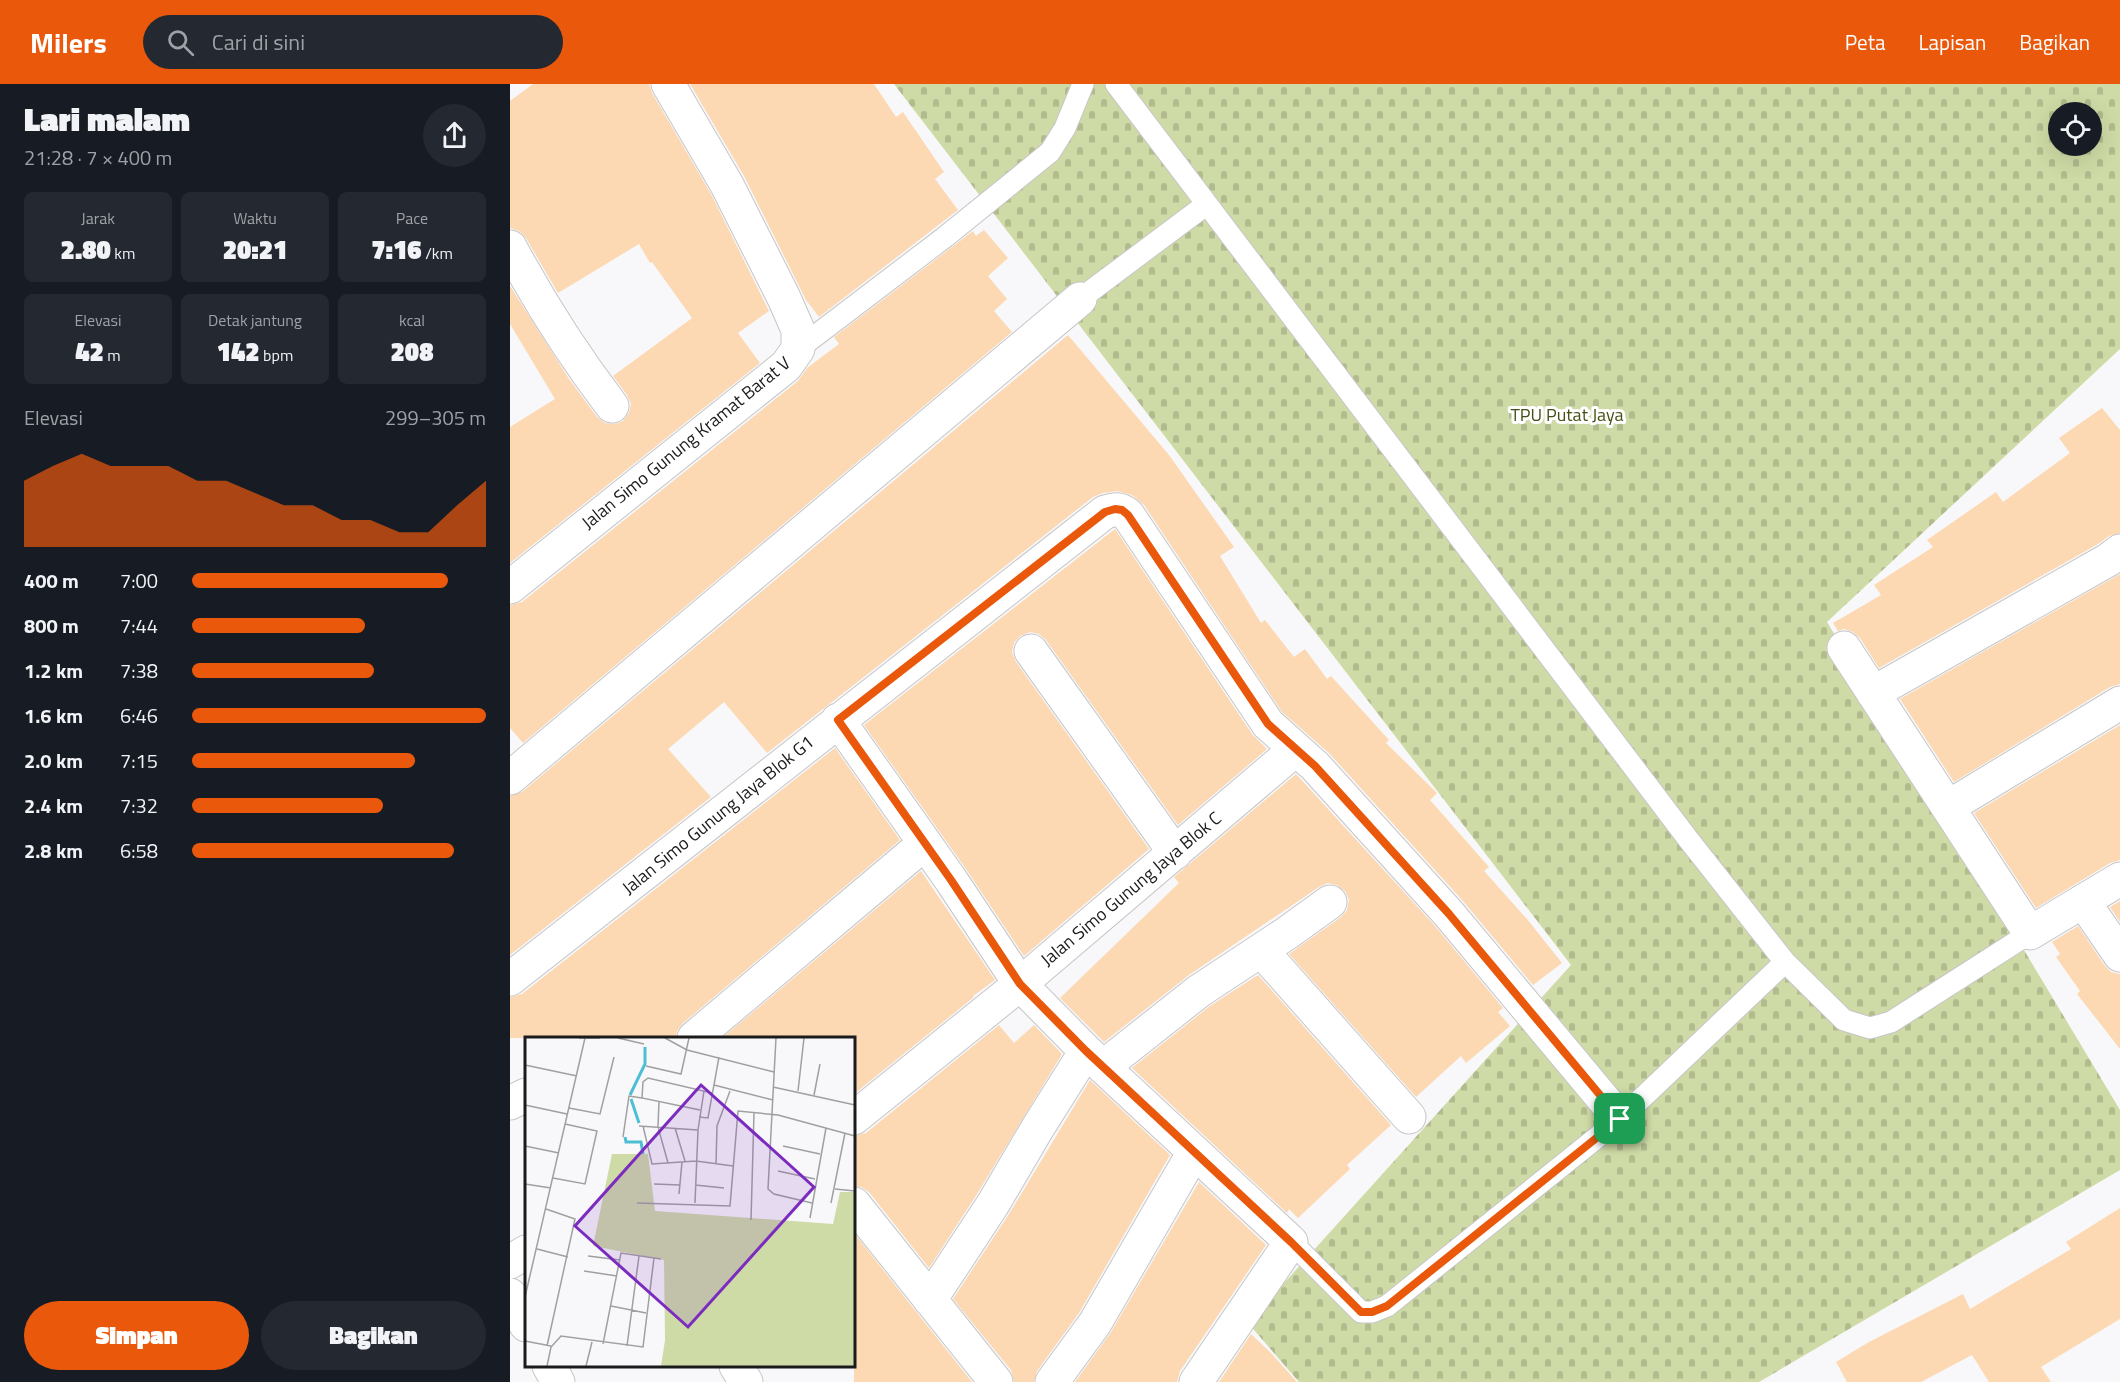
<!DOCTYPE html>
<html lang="id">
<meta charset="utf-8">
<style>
:root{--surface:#171b24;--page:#242831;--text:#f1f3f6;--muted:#9ea1a6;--accent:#ea580c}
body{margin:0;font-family:"Titillium Web",sans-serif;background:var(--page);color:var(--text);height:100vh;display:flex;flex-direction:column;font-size:22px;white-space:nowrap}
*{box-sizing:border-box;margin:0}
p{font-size:20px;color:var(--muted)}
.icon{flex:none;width:33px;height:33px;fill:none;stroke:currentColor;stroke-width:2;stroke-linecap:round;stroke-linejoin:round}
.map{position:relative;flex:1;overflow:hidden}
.panel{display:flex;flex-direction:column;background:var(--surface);width:510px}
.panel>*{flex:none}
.tools{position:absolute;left:1538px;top:18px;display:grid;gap:12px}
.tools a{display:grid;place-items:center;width:54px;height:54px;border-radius:50%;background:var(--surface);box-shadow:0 6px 24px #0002;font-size:30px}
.pin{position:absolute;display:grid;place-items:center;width:51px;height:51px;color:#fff;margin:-26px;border-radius:12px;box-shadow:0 3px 9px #0006}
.round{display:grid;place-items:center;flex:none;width:63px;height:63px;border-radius:32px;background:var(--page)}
.summary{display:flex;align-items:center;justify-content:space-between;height:102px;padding:0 24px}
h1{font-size:33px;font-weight:800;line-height:45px}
.figures{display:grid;grid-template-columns:repeat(3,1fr);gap:9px;height:102px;padding:6px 24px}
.figures div{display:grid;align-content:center;border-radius:9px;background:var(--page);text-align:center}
.figures b{font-size:26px;font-weight:800}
.figures small{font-size:16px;font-weight:400}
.figures p{font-size:16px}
.chart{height:168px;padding:12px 24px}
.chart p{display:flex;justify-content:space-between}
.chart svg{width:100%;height:108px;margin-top:6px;fill:var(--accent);opacity:.7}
.primary-button{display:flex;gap:12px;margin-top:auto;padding:12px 24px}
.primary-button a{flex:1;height:69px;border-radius:36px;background:var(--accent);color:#fff;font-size:24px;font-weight:800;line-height:69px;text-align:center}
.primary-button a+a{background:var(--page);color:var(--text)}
ul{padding:0 24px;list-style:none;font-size:20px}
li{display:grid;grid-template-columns:96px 72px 1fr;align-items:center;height:45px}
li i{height:15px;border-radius:8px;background:var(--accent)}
header{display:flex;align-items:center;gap:36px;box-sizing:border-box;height:84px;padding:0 30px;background:var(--accent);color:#fff}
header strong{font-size:28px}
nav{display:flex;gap:33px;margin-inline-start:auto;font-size:21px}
.search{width:420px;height:54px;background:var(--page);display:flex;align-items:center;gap:15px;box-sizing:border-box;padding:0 21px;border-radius:33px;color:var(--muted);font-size:22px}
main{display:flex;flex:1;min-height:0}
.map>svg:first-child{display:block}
.cemetery{fill:url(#cemetery-stones);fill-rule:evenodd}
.building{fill:#fcd8b3}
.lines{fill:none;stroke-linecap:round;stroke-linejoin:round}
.lane-casing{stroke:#c6c6c8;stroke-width:23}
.street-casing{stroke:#c6c6c8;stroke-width:35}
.lane{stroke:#fff;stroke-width:21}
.street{stroke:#fff;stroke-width:33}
.route-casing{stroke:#fff;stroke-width:12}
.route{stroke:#ea580c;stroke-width:8}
.labels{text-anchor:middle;stroke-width:6;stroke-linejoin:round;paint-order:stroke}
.park-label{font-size:18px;fill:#465015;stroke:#fff}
.street-label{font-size:18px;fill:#1b1b1c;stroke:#fff}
.inset-river{fill:none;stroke:#4cbfd4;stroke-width:3}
.inset-road{fill:none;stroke:#a0a0a1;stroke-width:1.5}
.view{fill:#7b2cbf;fill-opacity:0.15;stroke:#7b2cbf;stroke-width:3}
.inset-edge{fill:none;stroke:#1b1b1c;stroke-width:3}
</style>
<header>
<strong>Milers</strong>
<div class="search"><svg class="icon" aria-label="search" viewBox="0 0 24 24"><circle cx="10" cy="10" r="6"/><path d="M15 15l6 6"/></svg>Cari di sini</div>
<nav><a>Peta</a><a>Lapisan</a><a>Bagikan</a></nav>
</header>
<main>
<section class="panel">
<div class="summary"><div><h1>Lari malam</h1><p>21:28 · 7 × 400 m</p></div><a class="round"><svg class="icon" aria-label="share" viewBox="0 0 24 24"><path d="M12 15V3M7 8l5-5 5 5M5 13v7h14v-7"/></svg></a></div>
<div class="figures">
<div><p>Jarak</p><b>2.80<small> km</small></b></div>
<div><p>Waktu</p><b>20:21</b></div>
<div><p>Pace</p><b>7:16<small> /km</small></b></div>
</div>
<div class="figures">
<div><p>Elevasi</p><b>42<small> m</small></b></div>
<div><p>Detak jantung</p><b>142<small> bpm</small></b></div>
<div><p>kcal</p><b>208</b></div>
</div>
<div class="chart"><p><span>Elevasi</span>299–305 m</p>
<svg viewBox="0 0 160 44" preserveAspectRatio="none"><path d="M0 44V17L10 11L20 6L30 11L40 11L50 11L60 17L70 17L80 22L90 27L100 27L110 33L120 33L130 38L140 38L150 27L160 17V44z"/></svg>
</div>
<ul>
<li><b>400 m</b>7:00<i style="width:87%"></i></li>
<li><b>800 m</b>7:44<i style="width:59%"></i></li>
<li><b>1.2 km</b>7:38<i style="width:62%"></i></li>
<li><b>1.6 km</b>6:46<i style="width:100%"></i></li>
<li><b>2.0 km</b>7:15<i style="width:76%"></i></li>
<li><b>2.4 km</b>7:32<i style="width:65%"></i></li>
<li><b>2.8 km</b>6:58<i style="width:89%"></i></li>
</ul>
<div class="primary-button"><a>Simpan</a><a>Bagikan</a></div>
</section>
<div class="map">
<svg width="1610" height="1298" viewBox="0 0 1610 1298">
<defs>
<pattern id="cemetery-stones" width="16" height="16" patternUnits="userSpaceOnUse" patternTransform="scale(1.5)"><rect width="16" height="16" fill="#cfdba6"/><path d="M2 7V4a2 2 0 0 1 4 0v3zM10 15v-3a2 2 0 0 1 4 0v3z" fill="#b1bb8e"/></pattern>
</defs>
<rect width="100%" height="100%" fill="#f8f8fa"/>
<path class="cemetery" d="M384,0H1610V265L1317,538L1610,1026V1086L1249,1298H789L738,1239L1061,881ZM1548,28H1581V62H1548Z"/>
<path class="building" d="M23,0H139L142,9L201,110L259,227L228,249L250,279L0,479V343L45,315L0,240V202L59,295L87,333L95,339L105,340L113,337L119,329L121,320L117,311L103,292L182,234L142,178L140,179L129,160L48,209L16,154L9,147L0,144V17Z
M180,0H364L386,33L393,28L434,88L425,95L448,126L309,233L296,216L234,92Z
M474,146L498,174L478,192L497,215L484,227L502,248L13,659L0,644V521L12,518L288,297L297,284L329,260L324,253L463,147L466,152Z
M558,251L659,371L724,463L710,472L751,539L755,536L784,573L795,565L817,595L821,592L879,656L876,659L927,709L920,716L979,783L974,787L1017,835L1052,879L1023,901L953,817L819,669L772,628L634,421L622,411L607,407L593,409L583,413L257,669L214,618L158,665L201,713L0,871V712L12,708Z
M1592,324L1610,346V449L1599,452L1588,460L1369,584L1350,554L1343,548L1334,545L1328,547L1323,539L1371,511L1364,501L1423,463L1417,456L1486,408L1493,418L1560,369L1549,354Z
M605,445L742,650L757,665L668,741L536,556L529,550L520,548L510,552L504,559L502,568L506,578L639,765L514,872L456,785L354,641Z
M1610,490V600L1600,603L1444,698L1390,615Z
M1610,641V776L1600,779L1526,824L1464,729Z
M325,664L390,756L172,940L167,947L166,954H0V913L12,910Z
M786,690L925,842L993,924L988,928L1000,942L956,979L951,972L906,1013L779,870L831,833L837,826L839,816L835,807L827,801L818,799L809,803L679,891L594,958L550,914L669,799L664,793Z
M411,787L485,896L463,912L464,913L344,1010V954H212Z
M1610,817V838L1600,823Z
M1568,842L1595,882L1601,888L1610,890V965L1567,910L1570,907L1546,873L1550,870L1542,858Z
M748,891L881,1041L837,1081L840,1085L788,1134L779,1125L777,1129L622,984L700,922Z
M489,941L504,959L524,941L552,970L467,1110L419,1184L359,1108L351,1103L344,1102V1052L356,1049Z
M580,996L660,1071L569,1229L527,1287L524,1298H504L501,1286L443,1215L499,1130Z
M689,1098L756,1161L670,1287L667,1298H565L601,1248Z
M1610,1124V1235L1531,1283L1541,1298H1479L1462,1271L1411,1298H1337L1326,1278L1359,1258L1453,1210L1460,1225L1561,1165L1556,1158Z
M344,1149L404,1225L462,1298H344Z
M741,1250L761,1269L787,1298H709Z"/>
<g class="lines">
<defs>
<path id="lane" d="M606,0L1178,755L1275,878L1334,936L1360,944L1381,938L1520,849
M570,215L697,120
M288,265L435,153L540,68L555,44L573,0
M781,1158L851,1228H862L877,1222L1110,1035L1275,878"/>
<path id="street" d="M0,163C30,219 64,272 102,322
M0,503L276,282L288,265V246L274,214L217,101L158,0
M1334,564L1520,849L1610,795
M521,567L665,769
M1363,609L1598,476L1610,467
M328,636L441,796L510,900L576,967L781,1158L686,1298
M0,694L570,215
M1438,723L1610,619
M1573,817L1610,871
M751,866L899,1033
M0,895L595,428C605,425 610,424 618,431L758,640L805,682L939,830L1110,1035
M184,954L414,760
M593,983L689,907L777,849L820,818
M0,1019L16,1011
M344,1034L510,900L786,665
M344,1120L486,1298
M0,1178L16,1168
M0,1211L16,1241
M420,1216L483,1120L527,1045L576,967
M39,1282L48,1298
M226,1282L236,1298
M542,1298L585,1239L684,1068"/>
</defs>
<use href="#lane" class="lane-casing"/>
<use href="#street" class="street-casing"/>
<use href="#lane" class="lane"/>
<use href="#street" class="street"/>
</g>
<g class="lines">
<defs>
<path id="route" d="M605,425L612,426L618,431L758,640L805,682L939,830L1110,1035L877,1222L862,1228H851L781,1158L576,967L510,900L441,796L328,636L595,428Z"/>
</defs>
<use href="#route" class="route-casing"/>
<use href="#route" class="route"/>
</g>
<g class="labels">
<g class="park-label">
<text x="1057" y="337">TPU Putat Jaya</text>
</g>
<g class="street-label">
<text transform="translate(176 359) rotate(-39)" y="6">Jalan Simo Gunung Kramat Barat V</text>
<text transform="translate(208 731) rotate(-39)" y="6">Jalan Simo Gunung Jaya Blok G1</text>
<text transform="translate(621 805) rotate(-40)" y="6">Jalan Simo Gunung Jaya Blok C</text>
</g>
</g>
<g transform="translate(15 953)">
<rect width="330" height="330" fill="#f8f8fa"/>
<path d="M87,117H123L130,174L308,187L315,155H330V329H136L140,303L139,223L68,209Z" fill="#cfdba6"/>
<path class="inset-river" d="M105,58L120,27V10M106,62L114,86M100,100L101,105H116L118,117"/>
<path class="inset-road" d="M54,1H75M93,1L119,7M140,1L162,13L249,35M251,1L243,152L249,157L287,166M0,28L52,39M121,29L156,37L164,1M189,48L248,63M248,50L330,68M273,54L279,1M289,58L295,27M134,64L133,90L143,126M0,68L42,77M44,71L75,77L89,20M175,73L117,61L118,45L123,41L187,56M174,80L183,81L194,20M114,89L173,93M118,89L127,127L171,124L208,129M150,91L160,124M98,100L104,59L117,61M0,109L34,116M258,109L295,117M191,127L192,89L205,54M253,134L290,142M28,141L60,147L72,94L40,87M0,147L26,151M129,147L155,148M170,148L199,151M310,152L330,154M154,157L157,125M112,166L205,169L213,74L253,78L330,99M170,166L173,93L179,54M306,166L320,96M21,172L50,182L22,309M285,181L301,91M226,183L229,76M12,212L43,220M63,219L95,223M59,234L92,239M0,260L60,1M86,269L121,276M0,304L26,309M78,307L96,216L136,222M102,309L114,219M22,329L26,310L36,299L118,310L129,221M61,329L67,305"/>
<path class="view" d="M176,48L289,150L163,290L50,189Z"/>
<rect width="330" height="330" class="inset-edge"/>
</g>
</svg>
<div class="tools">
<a><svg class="icon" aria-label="locate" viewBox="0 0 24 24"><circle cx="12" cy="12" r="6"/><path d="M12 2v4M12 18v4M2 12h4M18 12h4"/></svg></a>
</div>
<div class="pin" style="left:1110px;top:1035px;background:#1e9e55"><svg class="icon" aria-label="arrive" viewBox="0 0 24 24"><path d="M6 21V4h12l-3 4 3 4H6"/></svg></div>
</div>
</main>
